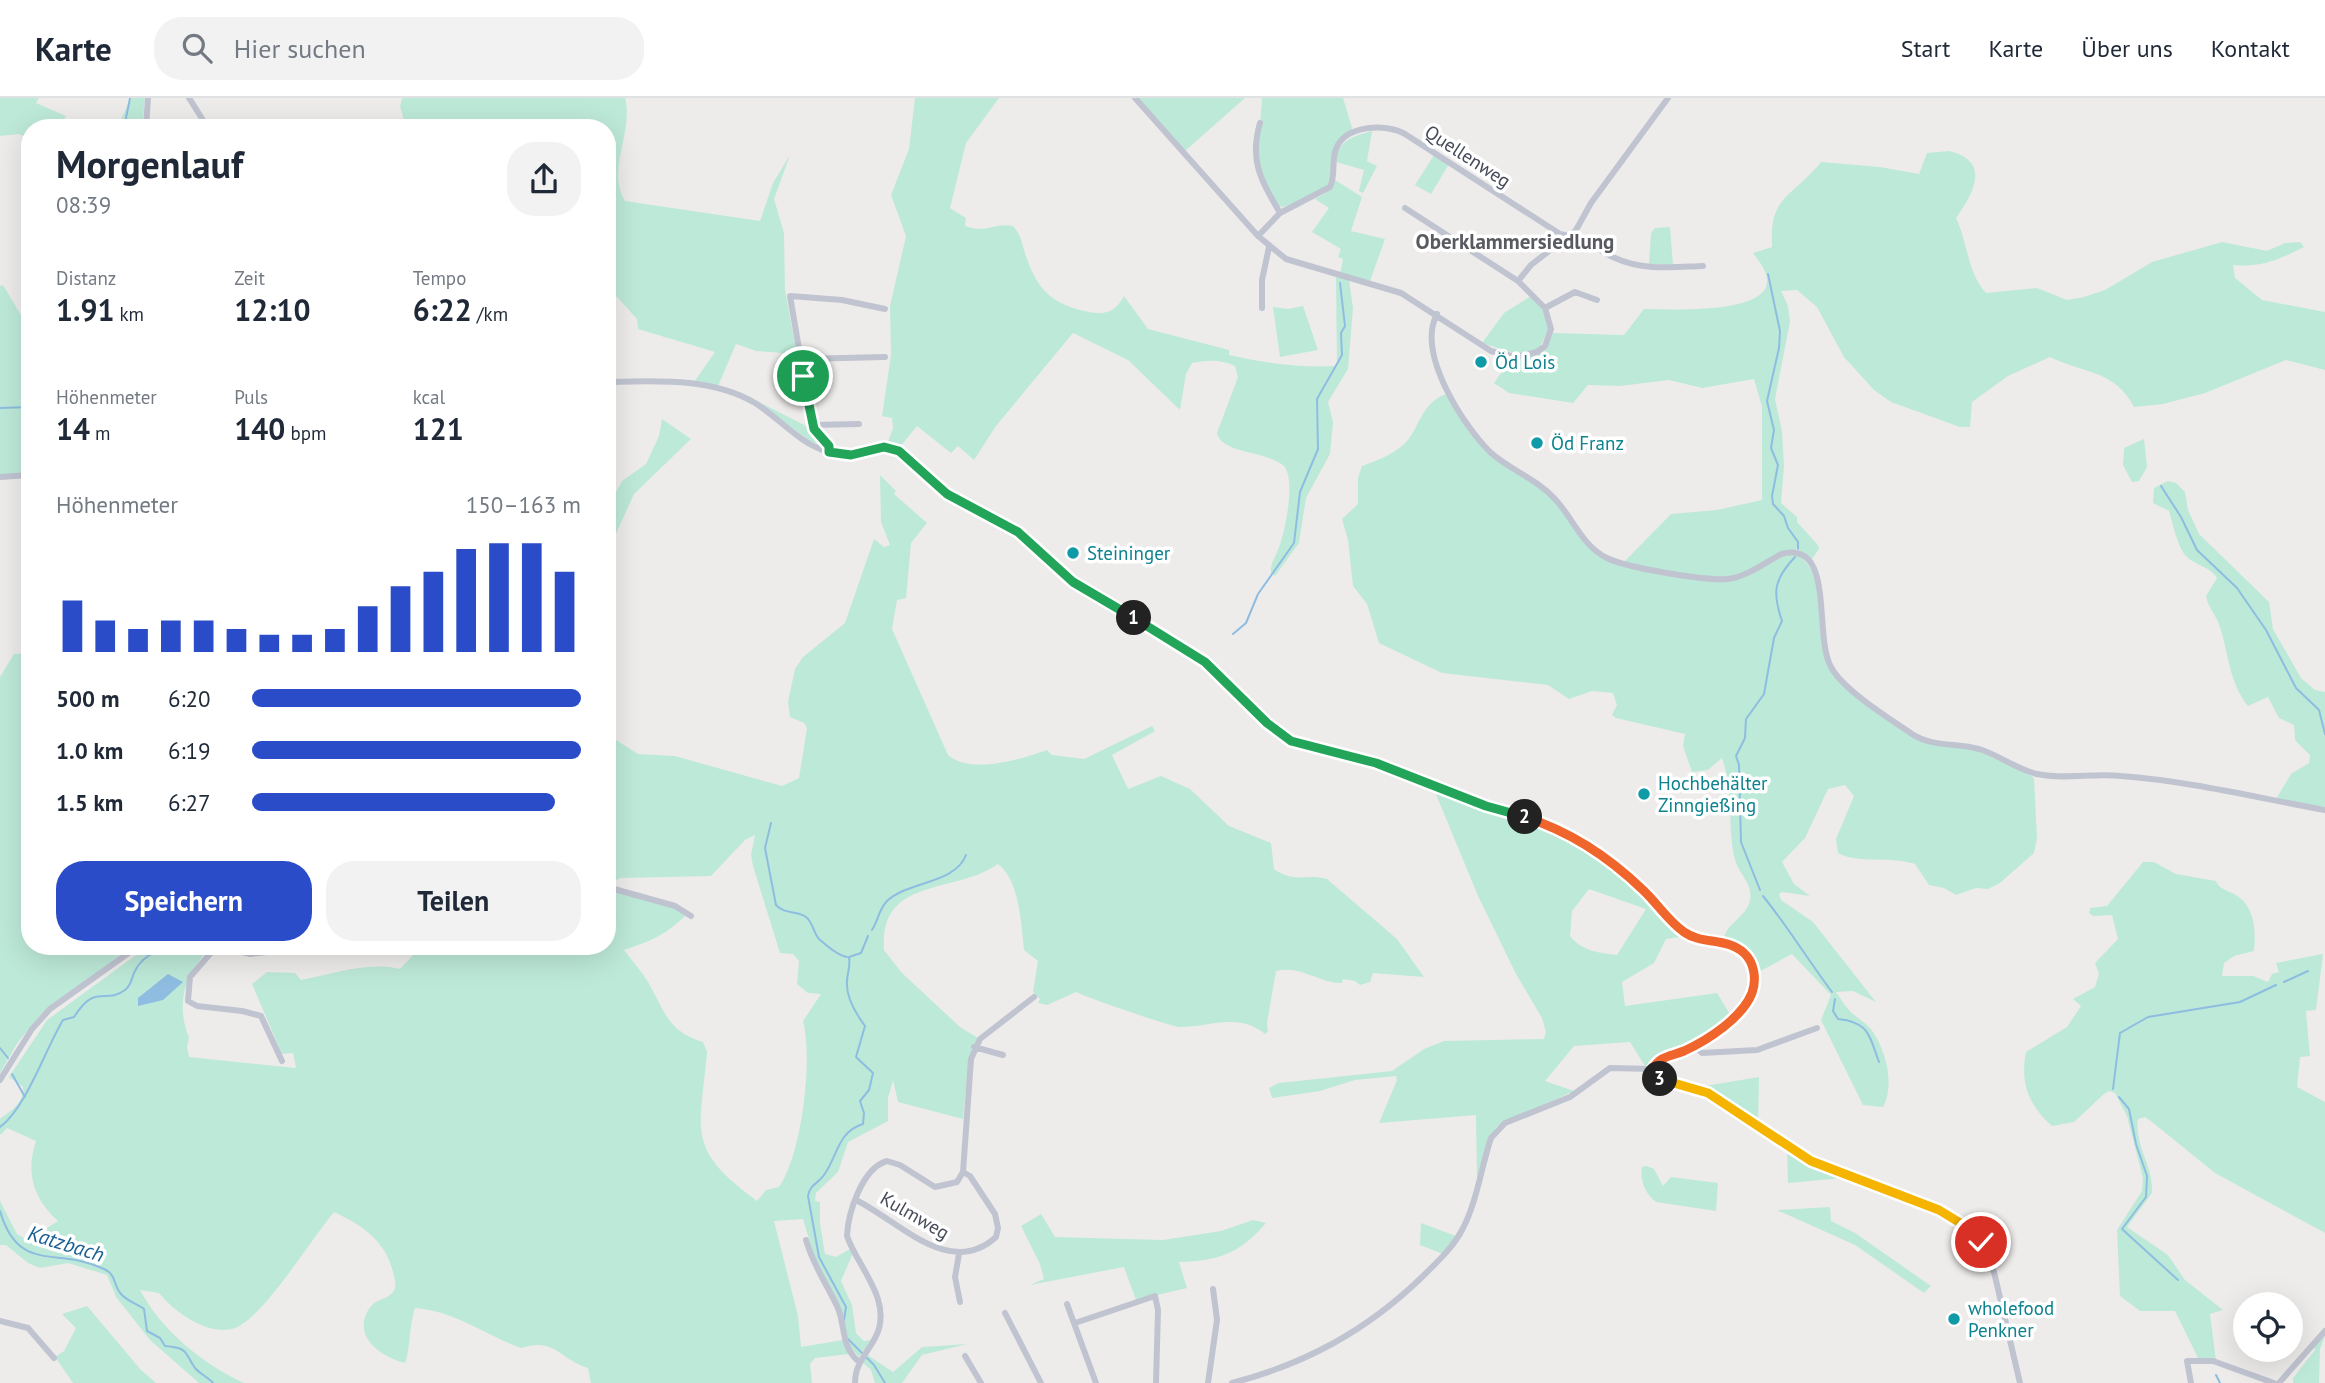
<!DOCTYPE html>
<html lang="de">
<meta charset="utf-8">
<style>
:root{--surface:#fff;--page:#f2f2f3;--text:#1f2937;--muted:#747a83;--line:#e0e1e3;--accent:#2b4cc9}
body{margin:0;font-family:"PT Sans",sans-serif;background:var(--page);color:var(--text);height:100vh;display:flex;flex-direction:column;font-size:26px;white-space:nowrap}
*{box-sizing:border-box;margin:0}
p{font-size:23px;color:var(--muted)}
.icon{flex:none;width:38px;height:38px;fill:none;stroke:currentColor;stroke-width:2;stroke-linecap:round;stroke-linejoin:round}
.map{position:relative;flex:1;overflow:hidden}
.side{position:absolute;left:21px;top:21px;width:595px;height:836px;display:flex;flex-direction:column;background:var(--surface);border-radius:28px;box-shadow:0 7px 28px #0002}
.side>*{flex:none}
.buttons{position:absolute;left:2233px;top:1194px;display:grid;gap:14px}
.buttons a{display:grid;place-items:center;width:70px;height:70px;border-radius:50%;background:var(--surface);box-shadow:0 7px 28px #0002;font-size:35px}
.pin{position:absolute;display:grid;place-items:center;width:60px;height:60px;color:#fff;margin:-30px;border:4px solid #fff;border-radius:50%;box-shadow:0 2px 7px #0007}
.km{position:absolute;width:35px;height:35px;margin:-18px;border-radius:50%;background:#222;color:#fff;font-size:19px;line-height:35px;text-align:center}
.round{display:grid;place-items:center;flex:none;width:74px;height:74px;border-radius:28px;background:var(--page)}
.overview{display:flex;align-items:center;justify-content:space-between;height:119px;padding:0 35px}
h1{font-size:38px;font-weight:800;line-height:52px}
.metrics{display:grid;grid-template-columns:repeat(3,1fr);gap:10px;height:119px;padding:7px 35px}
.metrics div{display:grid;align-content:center}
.metrics b{font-size:30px;font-weight:800}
.metrics small{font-size:19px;font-weight:400}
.metrics p{font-size:19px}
.chart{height:196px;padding:14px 35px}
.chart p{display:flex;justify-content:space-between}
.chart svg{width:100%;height:126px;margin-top:7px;stroke:var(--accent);stroke-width:6}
.button{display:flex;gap:14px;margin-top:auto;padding:14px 35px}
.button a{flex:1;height:80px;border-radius:28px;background:var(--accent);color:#fff;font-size:28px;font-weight:800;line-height:80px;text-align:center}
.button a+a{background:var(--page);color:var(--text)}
ul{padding:0 35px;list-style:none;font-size:23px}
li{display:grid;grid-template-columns:112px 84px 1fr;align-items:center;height:52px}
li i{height:18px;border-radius:9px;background:var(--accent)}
header{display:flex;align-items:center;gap:42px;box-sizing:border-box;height:98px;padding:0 35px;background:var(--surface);border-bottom:2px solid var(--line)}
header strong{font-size:33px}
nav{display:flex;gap:38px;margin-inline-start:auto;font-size:24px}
.search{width:490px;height:63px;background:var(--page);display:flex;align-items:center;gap:18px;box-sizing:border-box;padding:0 24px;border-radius:28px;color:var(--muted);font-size:26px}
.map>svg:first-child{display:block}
.green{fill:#bde9d8;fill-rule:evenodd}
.water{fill:#8ebde1}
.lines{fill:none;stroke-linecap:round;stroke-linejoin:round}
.stream{stroke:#8ebde1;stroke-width:2}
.minor{stroke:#c0c4d0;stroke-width:6}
.split-1-casing{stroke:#fff;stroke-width:14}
.split-2-casing{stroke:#fff;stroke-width:14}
.split-3-casing{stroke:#fff;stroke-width:14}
.split-4-casing{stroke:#fff;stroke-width:14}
.split-1{stroke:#22a559;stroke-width:9}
.split-2{stroke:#22a559;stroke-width:9}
.split-3{stroke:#f0652b;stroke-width:9}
.split-4{stroke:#f5b400;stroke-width:9}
.culture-dot{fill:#0f9aa8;stroke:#fff;stroke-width:2.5}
.labels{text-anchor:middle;stroke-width:7;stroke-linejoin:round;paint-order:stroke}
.street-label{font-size:19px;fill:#464b57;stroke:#fff}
.culture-label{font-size:19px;fill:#0d838f;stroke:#fff;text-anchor:start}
.neighbourhood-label{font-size:21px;font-weight:bold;fill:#595a60;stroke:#fff}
.water-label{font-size:21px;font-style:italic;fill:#1a5f95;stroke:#fff}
</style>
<header>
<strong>Karte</strong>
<div class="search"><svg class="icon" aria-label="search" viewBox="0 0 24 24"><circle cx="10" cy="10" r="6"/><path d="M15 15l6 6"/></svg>Hier suchen</div>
<nav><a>Start</a><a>Karte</a><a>Über uns</a><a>Kontakt</a></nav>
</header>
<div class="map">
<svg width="2325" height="1285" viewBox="0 0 2325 1285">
<rect width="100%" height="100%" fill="#eeeceb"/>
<path class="green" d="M0,0H39L36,5L66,18L59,30H30V41L19,36L0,38Z
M131,0H145L142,30H117Z
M402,0H625C634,34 606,72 625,103L760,123L773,85L790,57L774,101L784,135L785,192L797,256L756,253L736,246L718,288L694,284L715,254L638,231L637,221L607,188V30H406L400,8Z
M915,0H999L966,45L950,110L966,120L965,128C990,136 992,124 1013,128C1020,136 1021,141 1024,152C1036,190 1049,206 1089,214C1107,217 1115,214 1124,198L1148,231L1229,252V257C1265,265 1300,270 1337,268L1336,179L1349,182L1353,210L1348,271L1328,304L1333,324L1330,356L1306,400L1299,445L1275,478L1271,475C1270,465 1276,459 1279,449C1285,434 1296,382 1284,368C1279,363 1266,359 1259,357C1246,353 1220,350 1217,335L1238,279L1235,268C1221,261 1207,262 1192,265L1186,276L1180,312L1128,262L1073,235L996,328L974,362L958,348L951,355L917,328L899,350L887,347L893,330L892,320L882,318L891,257L890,208L906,138L891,97L909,51Z
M1137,0H1245L1185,53Z
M1262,0H1343L1353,33L1338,43L1328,87L1314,97L1283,109L1279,108L1257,67Z
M1372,33L1367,63L1377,68L1363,95L1359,93L1364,72L1336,64C1337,43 1353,38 1372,33Z
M1949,53C1992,63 1973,96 1956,120C1968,145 1967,174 1986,195L2037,190L2067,202L2084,199L2105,192L2152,164L2222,144L2267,153L2285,145L2300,144L2304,149C2280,161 2260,170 2233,167L2235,180L2262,202L2325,214V272L2286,262L2205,295L2163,306L2134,309C2115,272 2085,276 2050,259L2008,278L1972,304L1970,329H1960L1891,304L1874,292L1844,259L1817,209L1797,192L1781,193L1788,208L1790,224L1775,301L1782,333L1784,368L1781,405L1797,419V424L1818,447L1819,451L1812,461L1796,450V456C1832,476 1809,539 1833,577L1912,639L1979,653L2032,678L2034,681L2037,740L2034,755L2000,785L1988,791L1976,790L1956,797L1944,790L1929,787L1915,766C1892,758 1857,766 1838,755L1836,741L1854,698L1845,687L1828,691L1805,740L1782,764L1794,786L1810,798L1782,794L1779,796L1781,802L1813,824L1876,904L1853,893L1836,894C1841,901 1846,910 1853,916C1860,922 1868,926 1873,934C1886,953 1895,987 1883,1009L1863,1007L1821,922L1831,897L1792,856L1757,875L1749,855L1724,841C1726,825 1747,819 1750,802C1753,786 1739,776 1735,762C1727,729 1734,694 1722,660L1708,672L1692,674L1683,648L1685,636L1616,620L1612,617L1617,607L1613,595L1592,593L1569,601L1548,587L1442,575L1379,545L1367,506L1353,488L1348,442L1342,421L1358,406V380L1362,368C1376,363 1392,357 1403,347C1419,334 1419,306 1446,296L1476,340L1554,402L1592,453L1621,467L1671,416L1717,412L1762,402V309L1754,281L1702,290L1669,282L1620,288L1588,287L1573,305L1509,295L1494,285L1511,261L1540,254L1553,235L1624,237L1644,211C1668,211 1765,217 1767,184C1768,174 1759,163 1753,155L1772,149C1769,97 1791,101 1821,64L1880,69L1919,76L1927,55Z
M1434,57L1449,66L1431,96L1415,87Z
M1335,82L1362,99L1351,133L1385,141L1370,183L1340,176L1343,161L1338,159L1341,151L1312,134L1329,110L1315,101L1326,95Z
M1670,129L1673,167L1649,166L1651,135L1655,130Z
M3,187L27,227L30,219V375L0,377V188Z
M1531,198L1541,208L1549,230L1539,251L1519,257L1482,245L1504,215Z
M1303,208L1318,252L1280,259L1273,209L1288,211Z
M753,301L808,329L824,348L810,343Z
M662,321L691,341L634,396L614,440L607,486V410L622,383L646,366L659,338Z
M2144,341L2147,369L2139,383L2132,384L2123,367L2124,350Z
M880,377L896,393L894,396L927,425L911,445L906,500L897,502L892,531L948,657C971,677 1022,661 1047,652L1052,657L1084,661L1152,628L1155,633L1112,657L1128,691L1161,678L1190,691L1229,728L1271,745L1274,771C1295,786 1306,775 1327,781L1397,841L1424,879L1373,875L1370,884L1360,887L1355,883L1343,881L1342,885C1318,885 1301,867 1276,873L1267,925L1268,933L1265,936C1238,914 1211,929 1180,929C1172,929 1082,898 1076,894L1047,907L1038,905L1040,901L1033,894L1038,863L1024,852C1021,826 1020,783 998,766C954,797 879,778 884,852L902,875L960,929L978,940L969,959L963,1021L898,1004L893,982L888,1000V1023L848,1044L838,1074L816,1095L815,1103L820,1104V1126L825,1156L836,1159L850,1151L853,1155L841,1183L852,1207L856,1235L864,1243L871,1242L859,1259L850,1249L840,1209L817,1168L803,1121L774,1123L798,1218L801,1249L843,1242L849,1256L815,1260L810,1266L812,1285H591L588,1270C559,1261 555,1239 521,1250C485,1237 455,1213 415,1210C409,1228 410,1254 405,1265C381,1259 349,1237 371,1208C377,1201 388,1201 393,1194C397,1189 395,1183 394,1178C387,1144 364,1128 334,1114C312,1140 263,1220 235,1230C209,1239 174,1214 159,1195L140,1192C162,1233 203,1266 244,1285H199L150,1242L116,1199L107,1177L68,1165L40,1170L28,1165L6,1147H0V1103L17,1136L27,1142L58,1123C34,1101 25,1076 36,1043L7,1030L0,1037V1021C11,1013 25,1004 23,989L9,979L47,922L147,849H211C185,876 175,904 189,940L187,948L189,959L296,970L293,955L282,956L252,886L267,874L295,875L301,882C332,876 369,863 400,871L413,857L414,849H607V791L679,812L685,818C663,839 652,842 624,852C632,862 641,873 648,884C665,913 667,933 703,944L707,954C700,1035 685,1050 757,1103L766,1092L779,1089C802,1056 813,962 803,923L821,896L808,895L797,886L799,863L793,856L780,855L753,768L751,757L755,737L745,742L711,778L620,780L607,787V640L610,638L638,656L675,658L782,688L799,680L807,630L804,625L790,619L788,604L795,571L803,559L845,525L874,441L884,449L890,447L881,424Z
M2168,383L2176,385L2185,394L2188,412L2199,436L2269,504L2273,531L2301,580L2315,592L2325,594V709L2276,701L2291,676L2309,665L2310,657L2295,642L2294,627L2279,620L2268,599L2248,608C2229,584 2229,557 2220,529C2217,518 2208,510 2206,498L2217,480C2211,469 2194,467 2185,457C2177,447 2173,426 2169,413L2153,405L2154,390Z
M30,555V849H131L42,915L18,944L0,975V579L14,556Z
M1433,689L1554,731L1624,777L1687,838L1666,841L1654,865L1622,884L1625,908L1717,895L1731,918L1705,938L1645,968L1630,944L1574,948L1545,983L1574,993L1496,1029L1477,1082L1476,1017L1379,1025L1397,982L1396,978L1355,982L1320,993L1272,1000L1269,990L1279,985L1392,973L1424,951L1444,943L1544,941L1546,934L1542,920L1516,876L1478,798ZM1589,791L1646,811L1617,857C1599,855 1582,853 1570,838L1572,813Z
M2143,764H2154L2176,776L2216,783C2219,791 2226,792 2234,796C2255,807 2256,832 2254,853L2234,858L2224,865L2222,878H2253L2268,884L2272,876L2279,874L2276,865L2323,856L2316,912L2306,913L2310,958L2300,959L2297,989L2325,1004V1135L2215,1075L2152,1024L2145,1019L2138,1021C2134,1047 2154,1069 2152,1095L2127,1129L2168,1157L2185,1182L2223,1212L2210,1216L2216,1263L2199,1262L2175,1213H2140L2120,1198L2117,1132L2142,1093L2143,1080L2127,1018L2115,995L2109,993L2104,996L2074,1024L2052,1028C2028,1007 2020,984 2026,954L2067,929L2081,908L2073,901L2095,889L2099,876L2095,865L2118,841L2112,817L2093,818L2089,815L2090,810L2107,808Z
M1759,979L1758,1026L1699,989Z
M1787,1051L1843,1080L1788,1085Z
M1647,1068L1654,1071L1663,1088L1671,1079L1718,1085L1716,1113L1656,1104C1646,1097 1639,1081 1642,1069Z
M1830,1109L1831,1123L1855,1135L1931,1188L1924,1195L1855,1147L1777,1112Z
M1041,1116L1055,1139L1163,1142L1221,1133L1253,1122L1266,1125C1240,1156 1217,1163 1179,1164L1187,1190L1136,1202L1124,1169L1030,1187L1044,1181L1040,1166L1021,1128Z
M1421,1125L1456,1138L1443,1156L1420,1147Z
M87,1208L141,1272L156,1285H73L55,1259L64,1253L76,1230L62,1216Z
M2325,1238L2320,1251L2319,1285H2293V1280L2315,1252L2314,1248Z
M967,1246L922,1257L902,1285H875L871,1272L862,1264L866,1256L893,1274L922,1249Z"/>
<path class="water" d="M168,876L183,884L163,902L138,908V900Z"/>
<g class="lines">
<path class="stream" d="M124,30L130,0
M1768,176L1780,233L1779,250L1767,303L1774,332L1771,350L1778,367L1772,398L1773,406L1784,418L1788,430L1798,444V451
M0,310L30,309
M2161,388L2181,419L2197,452L2237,490L2266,532L2296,590L2319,612L2325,636
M1233,536L1246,525L1258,496L1294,445L1300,394L1318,351L1317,301L1342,257L1341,235L1345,228L1340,185
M771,725L765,750L776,807C785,817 797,812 806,819C813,824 814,837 820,842C827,848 838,858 847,859
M1760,792L1741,744L1739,667L1736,658L1745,640L1746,621L1764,596L1774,540L1782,523C1772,494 1774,481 1795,459
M1763,798C1788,829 1808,862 1832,894
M872,832C878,823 879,811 887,803C908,783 955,786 966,757
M2284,884L2308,873
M1835,901L1833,913L1838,921C1869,924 1869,937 1879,964
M0,950L8,960
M12,976L25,999
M2113,991L2120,935L2148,919L2240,904L2276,887
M2119,999L2129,1011L2136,1046L2147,1078L2146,1099L2122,1131L2178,1182
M0,1029C26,1010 45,952 63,922L74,919C96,884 105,907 125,892C132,887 131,880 135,873C141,860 154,854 165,849
M0,1113C19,1177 57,1148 104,1171C117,1177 113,1187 121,1196C127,1203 137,1206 144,1211L147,1233L160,1240L165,1248C190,1250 184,1255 195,1270C200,1276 208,1279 213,1285
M844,1222L846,1209L819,1159L808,1098C810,1086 818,1086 824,1077C838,1058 837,1034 863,1026L864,1015L860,1003L869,992L873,975L856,959L865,928C857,917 847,901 847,887C846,877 851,870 849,859L861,855L868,838
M848,1241L874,1267L885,1285
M2216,1277L2220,1285"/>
<path class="minor" d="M189,0L208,30
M1135,0L1258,138L1286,161L1401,195L1491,253L1516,259L1537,254L1545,248L1551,231L1545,210L1518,183L1531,167L1576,132L1591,105L1668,0
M1260,25C1249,63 1261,82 1280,115
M146,30L148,0
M1405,110L1518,183
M1258,138L1280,115L1330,89C1336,77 1331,64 1336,51C1345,27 1385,25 1405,36L1560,136C1583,139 1595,151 1615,160C1643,173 1674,169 1703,168
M1262,210V182L1269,149
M1545,210L1575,194L1597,202
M1437,216C1416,255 1463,327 1490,354C1510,372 1537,381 1555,401C1573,420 1582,448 1607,460C1627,470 1706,483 1728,481C1746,479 1765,465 1781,456C1836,441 1813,537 1831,569C1843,592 1890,621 1912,636C1932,649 1956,645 1979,651C1999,657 2016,671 2037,676C2065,682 2093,675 2121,678C2189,683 2258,700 2325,712
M800,261L885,259
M607,284C656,283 711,279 755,305C779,320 799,345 826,353C853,362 871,344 894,350L956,402L1026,440L1073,484L1195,556L1278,635L1302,647L1393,671L1558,731L1625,776L1683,833L1694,839L1730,846L1745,856L1752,867L1754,882L1752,895L1742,910L1707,939L1660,962L1653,971
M812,327L859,326
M829,354V348L812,327L790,198L842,202L885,211
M0,379L30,377
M607,789L675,808L691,818
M216,849L190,879L188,903L197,908L242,913L261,918L282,963
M223,849L250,856L309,849
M1694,948L1702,955L1757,952L1817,930
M974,949L1003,957
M1653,971L1666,983L1708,995L1811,1063L1939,1112L1972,1134L1994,1174L2020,1285
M0,982L32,931L50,911L137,849
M856,1102C900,1124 950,1181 996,1139L998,1130L995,1116L970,1078L963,1074
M806,1142C813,1167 826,1185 837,1208C846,1227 840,1248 859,1264
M959,1156L955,1179L960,1204
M1067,1206L1096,1285
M1005,1215L1041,1285
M0,1223L28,1230L54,1260
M1075,1225L1155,1198L1158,1212L1156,1285
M965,1258L981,1285
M855,1285C855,1264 869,1254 877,1236C892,1201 857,1168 847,1138C848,1115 862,1070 887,1063L900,1067L935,1089L957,1084L963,1074L971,961L980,941L1034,899
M1208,1285L1217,1222L1213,1191
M1232,1285C1305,1266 1366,1233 1421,1180C1436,1165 1452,1151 1462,1132C1477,1104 1481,1070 1491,1040L1505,1025L1570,999L1610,970L1653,971
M2191,1285L2187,1263H2213L2274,1285
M2279,1285L2325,1233"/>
</g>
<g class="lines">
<defs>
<path id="split-1" d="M803,278L814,331L829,348V354L851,357L884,349L899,353L947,396L1018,434L1073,484L1134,520"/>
<path id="split-2" d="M1134,520L1205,564L1267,625L1291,643L1376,665L1486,708L1525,719"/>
<path id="split-3" d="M1525,719C1569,733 1610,760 1643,792C1657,805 1668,823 1684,834C1702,847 1727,839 1744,855C1754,864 1757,881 1752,895C1742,920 1708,942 1684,953C1672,958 1659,958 1653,971L1660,981"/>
<path id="split-4" d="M1660,981L1708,995L1811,1063L1939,1112L1962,1126L1981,1144"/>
</defs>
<use href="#split-1" class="split-1-casing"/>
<use href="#split-2" class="split-2-casing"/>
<use href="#split-3" class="split-3-casing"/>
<use href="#split-4" class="split-4-casing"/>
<use href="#split-1" class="split-1"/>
<use href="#split-2" class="split-2"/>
<use href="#split-3" class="split-3"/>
<use href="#split-4" class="split-4"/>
</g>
<g class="culture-dot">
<circle cx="1481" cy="264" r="7"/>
<circle cx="1537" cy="345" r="7"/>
<circle cx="1073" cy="455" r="7"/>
<circle cx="1644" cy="696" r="7"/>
<circle cx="1954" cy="1221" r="7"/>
</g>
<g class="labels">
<g class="street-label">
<text transform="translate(1468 58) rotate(33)" y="7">Quellenweg</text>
<text transform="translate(915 1117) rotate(30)" y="7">Kulmweg</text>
</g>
<g class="culture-label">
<text x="1495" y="271">Öd Lois</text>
<text x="1551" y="352">Öd Franz</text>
<text x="1087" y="462">Steininger</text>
<text x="1658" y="692">Hochbehälter<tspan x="1658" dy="22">Zinngießing</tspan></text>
<text x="1968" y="1217">wholefood<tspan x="1968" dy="22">Penkner</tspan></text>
</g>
<g class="neighbourhood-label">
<text x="1515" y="151">Oberklammersiedlung</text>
</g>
<g class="water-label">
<text transform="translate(66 1146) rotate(17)" y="7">Katzbach</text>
</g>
</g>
</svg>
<div class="buttons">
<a><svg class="icon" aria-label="locate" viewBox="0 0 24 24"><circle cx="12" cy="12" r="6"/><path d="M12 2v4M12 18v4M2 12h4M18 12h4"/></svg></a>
</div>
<div class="pin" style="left:803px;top:278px;background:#1e9e55"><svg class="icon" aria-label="arrive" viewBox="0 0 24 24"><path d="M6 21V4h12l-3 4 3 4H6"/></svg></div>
<div class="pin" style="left:1981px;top:1144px;background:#d93025"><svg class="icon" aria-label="check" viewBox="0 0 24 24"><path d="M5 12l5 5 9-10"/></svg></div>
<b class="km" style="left:1134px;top:520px">1</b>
<b class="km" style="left:1525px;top:719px">2</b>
<b class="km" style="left:1660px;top:981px">3</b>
<section class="side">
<div class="overview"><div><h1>Morgenlauf</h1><p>08:39</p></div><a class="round"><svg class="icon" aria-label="share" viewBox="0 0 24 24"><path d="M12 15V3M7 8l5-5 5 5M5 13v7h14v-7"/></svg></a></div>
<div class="metrics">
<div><p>Distanz</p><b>1.91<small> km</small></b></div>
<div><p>Zeit</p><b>12:10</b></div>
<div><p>Tempo</p><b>6:22<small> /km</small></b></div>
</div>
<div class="metrics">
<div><p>Höhenmeter</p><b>14<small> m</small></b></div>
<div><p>Puls</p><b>140<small> bpm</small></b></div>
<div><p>kcal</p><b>121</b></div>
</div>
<div class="chart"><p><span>Höhenmeter</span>150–163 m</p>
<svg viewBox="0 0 160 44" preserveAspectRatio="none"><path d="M5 44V26M15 44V33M25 44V36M35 44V33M45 44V33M55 44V36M65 44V38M75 44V38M85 44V36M95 44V28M105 44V21M115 44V16M125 44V8M135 44V6M145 44V6M155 44V16"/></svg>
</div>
<ul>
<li><b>500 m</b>6:20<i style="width:100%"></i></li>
<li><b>1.0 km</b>6:19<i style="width:100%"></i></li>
<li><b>1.5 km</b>6:27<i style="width:92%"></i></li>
</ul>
<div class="button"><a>Speichern</a><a>Teilen</a></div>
</section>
</div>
